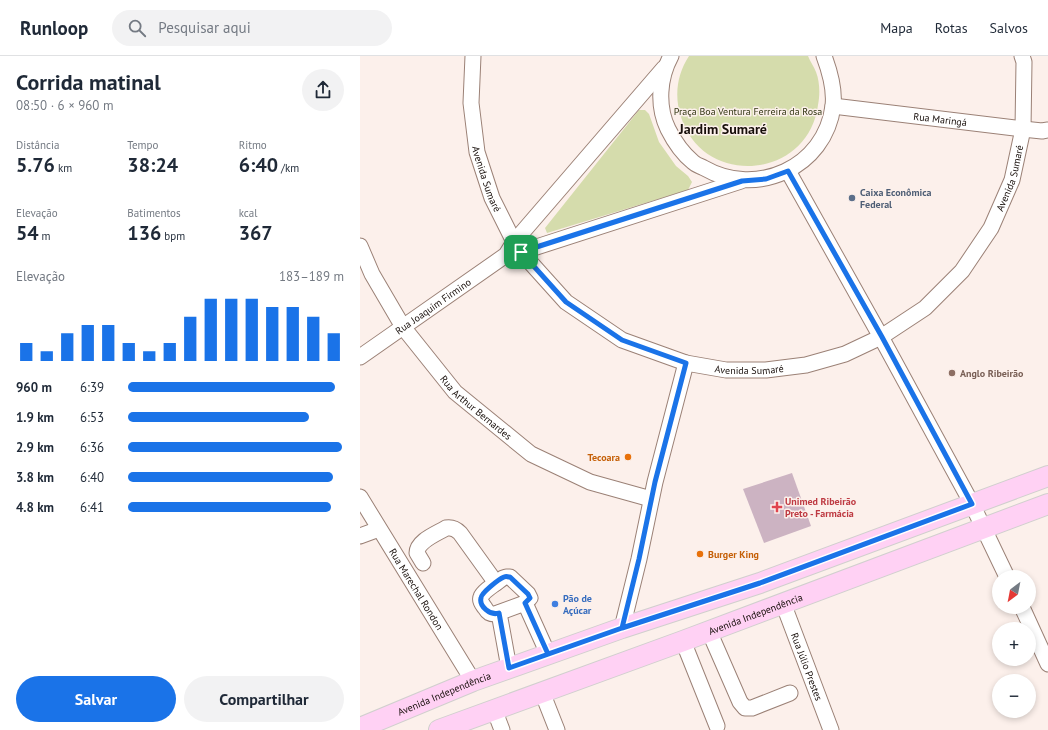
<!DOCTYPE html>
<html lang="pt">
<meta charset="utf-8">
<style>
:root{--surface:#fff;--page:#f2f2f3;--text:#1f2937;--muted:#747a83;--line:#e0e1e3;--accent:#1a73e8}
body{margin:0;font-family:"PT Sans",sans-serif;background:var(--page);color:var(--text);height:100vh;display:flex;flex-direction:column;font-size:15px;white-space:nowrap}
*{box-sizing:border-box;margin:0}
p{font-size:13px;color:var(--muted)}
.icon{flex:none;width:22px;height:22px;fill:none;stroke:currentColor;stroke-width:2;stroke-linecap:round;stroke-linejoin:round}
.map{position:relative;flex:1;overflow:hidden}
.details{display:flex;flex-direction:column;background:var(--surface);width:360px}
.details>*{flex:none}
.needle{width:26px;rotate:212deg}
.tools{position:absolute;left:632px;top:514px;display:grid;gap:8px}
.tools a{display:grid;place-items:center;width:44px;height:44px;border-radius:50%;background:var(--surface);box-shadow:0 2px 6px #0003;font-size:20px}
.pin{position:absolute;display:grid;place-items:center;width:34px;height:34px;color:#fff;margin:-17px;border-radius:8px;box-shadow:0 2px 6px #0006}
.round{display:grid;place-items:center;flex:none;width:42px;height:42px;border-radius:21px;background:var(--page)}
.head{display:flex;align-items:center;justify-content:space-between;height:68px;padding:0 16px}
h1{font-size:22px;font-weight:600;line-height:30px}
.metrics{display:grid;grid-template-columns:repeat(3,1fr);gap:6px;height:68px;padding:4px 16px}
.metrics div{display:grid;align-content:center}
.metrics b{font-size:20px;font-weight:600}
.metrics small{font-size:11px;font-weight:400}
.metrics p{font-size:11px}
.chart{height:112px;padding:8px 16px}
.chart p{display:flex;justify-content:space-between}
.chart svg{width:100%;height:72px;margin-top:4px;stroke:var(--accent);stroke-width:6}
.action{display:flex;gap:8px;margin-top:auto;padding:8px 16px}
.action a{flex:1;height:46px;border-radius:24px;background:var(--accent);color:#fff;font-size:16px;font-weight:600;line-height:46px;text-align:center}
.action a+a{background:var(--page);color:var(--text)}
ul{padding:0 16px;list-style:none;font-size:13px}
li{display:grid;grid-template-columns:64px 48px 1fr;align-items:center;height:30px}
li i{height:10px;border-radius:5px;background:var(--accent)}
header{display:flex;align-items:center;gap:24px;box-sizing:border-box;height:56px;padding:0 20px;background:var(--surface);border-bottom:1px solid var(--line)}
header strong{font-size:19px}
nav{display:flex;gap:22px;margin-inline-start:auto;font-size:14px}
.search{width:280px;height:36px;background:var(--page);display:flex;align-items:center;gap:10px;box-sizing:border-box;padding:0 14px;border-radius:22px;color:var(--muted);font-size:15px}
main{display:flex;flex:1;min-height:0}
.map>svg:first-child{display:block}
.green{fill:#d5dcac}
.building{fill:#ccb3c2}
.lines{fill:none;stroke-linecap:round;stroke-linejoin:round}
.minor-casing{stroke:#9b8176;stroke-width:17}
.major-casing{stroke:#d1cfce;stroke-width:22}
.minor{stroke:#fff;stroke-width:15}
.major{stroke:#ffd1f4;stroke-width:20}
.route-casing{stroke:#fff;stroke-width:8}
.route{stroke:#1a73e8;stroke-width:5}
.service-dot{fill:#5c6f8a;stroke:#fcf0eb;stroke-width:1.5}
.education-dot{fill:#8d6e63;stroke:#fcf0eb;stroke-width:1.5}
.food-dot{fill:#e8710a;stroke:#fcf0eb;stroke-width:1.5}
.health-dot{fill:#e0444e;stroke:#fcf0eb;stroke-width:1.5}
.shop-dot{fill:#3f7fe0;stroke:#fcf0eb;stroke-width:1.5}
.labels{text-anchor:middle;stroke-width:3;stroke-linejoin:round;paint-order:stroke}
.park-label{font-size:10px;fill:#323613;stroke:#fcf0eb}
.street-label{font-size:10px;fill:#170e0a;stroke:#fcf0eb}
.service-label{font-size:10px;font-weight:bold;fill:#4e5e75;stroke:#fcf0eb;text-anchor:start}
.education-label{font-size:10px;font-weight:bold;fill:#785e54;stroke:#fcf0eb;text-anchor:start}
.food-label{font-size:10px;font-weight:bold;fill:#c56008;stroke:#fcf0eb;text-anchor:end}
.health-label{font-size:10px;font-weight:bold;fill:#be3a42;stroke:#fcf0eb;text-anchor:start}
.shop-label{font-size:10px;font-weight:bold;fill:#366cbe;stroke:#fcf0eb;text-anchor:start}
.district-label{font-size:14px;font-weight:bold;fill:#170e0a;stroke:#fcf0eb}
</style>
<header>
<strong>Runloop</strong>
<div class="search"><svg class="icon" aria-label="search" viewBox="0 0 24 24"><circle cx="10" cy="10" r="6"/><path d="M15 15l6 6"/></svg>Pesquisar aqui</div>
<nav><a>Mapa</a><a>Rotas</a><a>Salvos</a></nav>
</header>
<main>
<section class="details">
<div class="head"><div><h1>Corrida matinal</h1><p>08:50 · 6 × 960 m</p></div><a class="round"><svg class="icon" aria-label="share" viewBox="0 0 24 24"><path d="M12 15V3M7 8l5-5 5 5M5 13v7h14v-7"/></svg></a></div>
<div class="metrics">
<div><p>Distância</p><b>5.76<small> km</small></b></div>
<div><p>Tempo</p><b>38:24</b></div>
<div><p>Ritmo</p><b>6:40<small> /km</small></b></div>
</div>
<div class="metrics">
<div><p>Elevação</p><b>54<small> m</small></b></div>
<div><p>Batimentos</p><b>136<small> bpm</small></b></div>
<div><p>kcal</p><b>367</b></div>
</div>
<div class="chart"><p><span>Elevação</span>183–189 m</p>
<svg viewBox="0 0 160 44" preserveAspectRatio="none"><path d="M5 44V33M15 44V38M25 44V27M35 44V22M45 44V22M55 44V33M65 44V38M75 44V33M85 44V17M95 44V6M105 44V6M115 44V6M125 44V11M135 44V11M145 44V17M155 44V27"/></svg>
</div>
<ul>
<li><b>960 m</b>6:39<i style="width:96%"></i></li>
<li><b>1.9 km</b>6:53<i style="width:84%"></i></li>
<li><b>2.9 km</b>6:36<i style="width:99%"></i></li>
<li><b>3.8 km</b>6:40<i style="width:95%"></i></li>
<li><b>4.8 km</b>6:41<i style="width:94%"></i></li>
</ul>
<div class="action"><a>Salvar</a><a>Compartilhar</a></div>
</section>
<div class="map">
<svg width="688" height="674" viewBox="0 0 688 674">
<rect width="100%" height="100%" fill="#fcf0eb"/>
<path class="green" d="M329,0H448C450,5 454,11 456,16C460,26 460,39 458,49C448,124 343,132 321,61C314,40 317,18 329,0Z
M279,54H285L289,58L299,86L316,110L328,120L332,126L328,134L187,177L185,172Z"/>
<path class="building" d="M432,417L451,470L404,487L383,433Z"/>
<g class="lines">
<defs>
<g id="minor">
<path id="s1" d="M113,0L111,47L117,96L132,142L154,186L161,196L206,246L262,284L326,307L366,314H406L446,309L485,298L521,281L565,252L602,215L631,172L652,124L663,73L664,6L662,0"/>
<path d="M311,0C299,22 297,50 308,73C314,85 322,97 333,106C336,109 340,110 344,112C396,142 465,112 473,50C475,33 470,16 464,0"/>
<path id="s2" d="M473,50L663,73L682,75L688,74"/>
<path d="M428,115L521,281L612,448L647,521"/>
<path id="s3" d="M0,190L12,218L43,271L95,336L171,398L230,426L291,443"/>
<path d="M152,197L161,196L381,125"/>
<path id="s4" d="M0,301L146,199L154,186L304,12"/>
<path id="s5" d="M0,441L113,625"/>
<path d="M0,480L19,473"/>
<path d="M63,507L57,497C57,485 76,478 86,472C92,471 96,473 100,477L136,527"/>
<path d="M146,521H150L168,538L170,542L165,547L135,558C130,558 128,557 125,552C123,549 119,545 121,541C123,535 138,526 143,522Z"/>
<path d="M165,547L188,598"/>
<path id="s6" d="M423,547L471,674"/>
<path d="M662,551L688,608"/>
<path d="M139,557L149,612"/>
<path d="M262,572L279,503L295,426L326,307"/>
<path d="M349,575L380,646L385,652H392L430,637"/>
<path d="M323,585L357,670"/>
<path d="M182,636L197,674"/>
<path d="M134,653L142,674"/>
</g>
<g id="major">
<path id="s7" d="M0,672L113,625L262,572L400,527L688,420"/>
<path id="s8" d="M79,674L323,585L688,448"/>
</g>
</defs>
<use href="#minor" class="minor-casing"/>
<use href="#major" class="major-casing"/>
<use href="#minor" class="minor"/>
<use href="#major" class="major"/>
</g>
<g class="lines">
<defs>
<path id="route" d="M161,196L206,246L262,284L326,307L295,426L279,503L262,572L188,598L165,547L170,542L168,538L150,521C147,521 147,520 144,521C139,523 121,537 121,542C119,550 130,560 139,557L149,612L262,572L400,527L612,448L522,281L428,115L406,123L382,125L161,196"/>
</defs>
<use href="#route" class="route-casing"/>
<use href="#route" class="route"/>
</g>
<circle class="service-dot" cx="492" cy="142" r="4"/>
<circle class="education-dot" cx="592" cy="317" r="4"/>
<g class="food-dot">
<circle cx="268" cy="401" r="4"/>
<circle cx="340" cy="498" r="4"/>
</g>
<path class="health-dot" d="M415 445h4v4h4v4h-4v4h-4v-4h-4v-4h4z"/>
<circle class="shop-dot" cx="195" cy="548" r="4"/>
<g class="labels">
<g class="park-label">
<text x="388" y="59">Praça Boa Ventura Ferreira da Rosa</text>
</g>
<g class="street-label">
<text dy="4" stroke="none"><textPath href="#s2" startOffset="108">Rua Maringá</textPath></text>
<text dy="4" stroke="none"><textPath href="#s1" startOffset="125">Avenida Sumaré</textPath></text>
<text dy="4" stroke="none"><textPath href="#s1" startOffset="821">Avenida Sumaré</textPath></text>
<text dy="4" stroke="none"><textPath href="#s4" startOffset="89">Rua Joaquim Firmino</textPath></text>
<text dy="4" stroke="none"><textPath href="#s1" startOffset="473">Avenida Sumaré</textPath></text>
<text dy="4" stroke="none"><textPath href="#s3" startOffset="201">Rua Arthur Bernardes</textPath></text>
<text dy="4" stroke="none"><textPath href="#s5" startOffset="108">Rua Marechal Rondon</textPath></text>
<text dy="4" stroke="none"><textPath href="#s8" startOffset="337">Avenida Independência</textPath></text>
<text dy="4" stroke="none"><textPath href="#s6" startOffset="68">Rua Júlio Prestes</textPath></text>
<text dy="4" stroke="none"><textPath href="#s7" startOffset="91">Avenida Independência</textPath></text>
</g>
<g class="service-label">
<text x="500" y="140">Caixa Econômica<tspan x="500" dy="12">Federal</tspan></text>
</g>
<g class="education-label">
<text x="600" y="321">Anglo Ribeirão</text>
</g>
<g class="food-label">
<text x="260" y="405">Tecoara</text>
<text x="348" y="502" text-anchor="start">Burger King</text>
</g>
<g class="health-label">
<text x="425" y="449">Unimed Ribeirão<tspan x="425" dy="12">Preto - Farmácia</tspan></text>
</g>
<g class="shop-label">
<text x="203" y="546">Pão de<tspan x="203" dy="12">Açúcar</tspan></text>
</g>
<g class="district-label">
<text x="363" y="78">Jardim Sumaré</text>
</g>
</g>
</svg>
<div class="tools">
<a><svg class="needle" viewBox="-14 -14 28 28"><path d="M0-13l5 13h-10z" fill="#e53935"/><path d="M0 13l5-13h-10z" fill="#747a83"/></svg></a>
<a>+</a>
<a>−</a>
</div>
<div class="pin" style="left:161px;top:196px;background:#1e9e55"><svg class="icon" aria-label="arrive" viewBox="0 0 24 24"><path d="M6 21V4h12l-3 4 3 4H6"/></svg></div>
</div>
</main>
